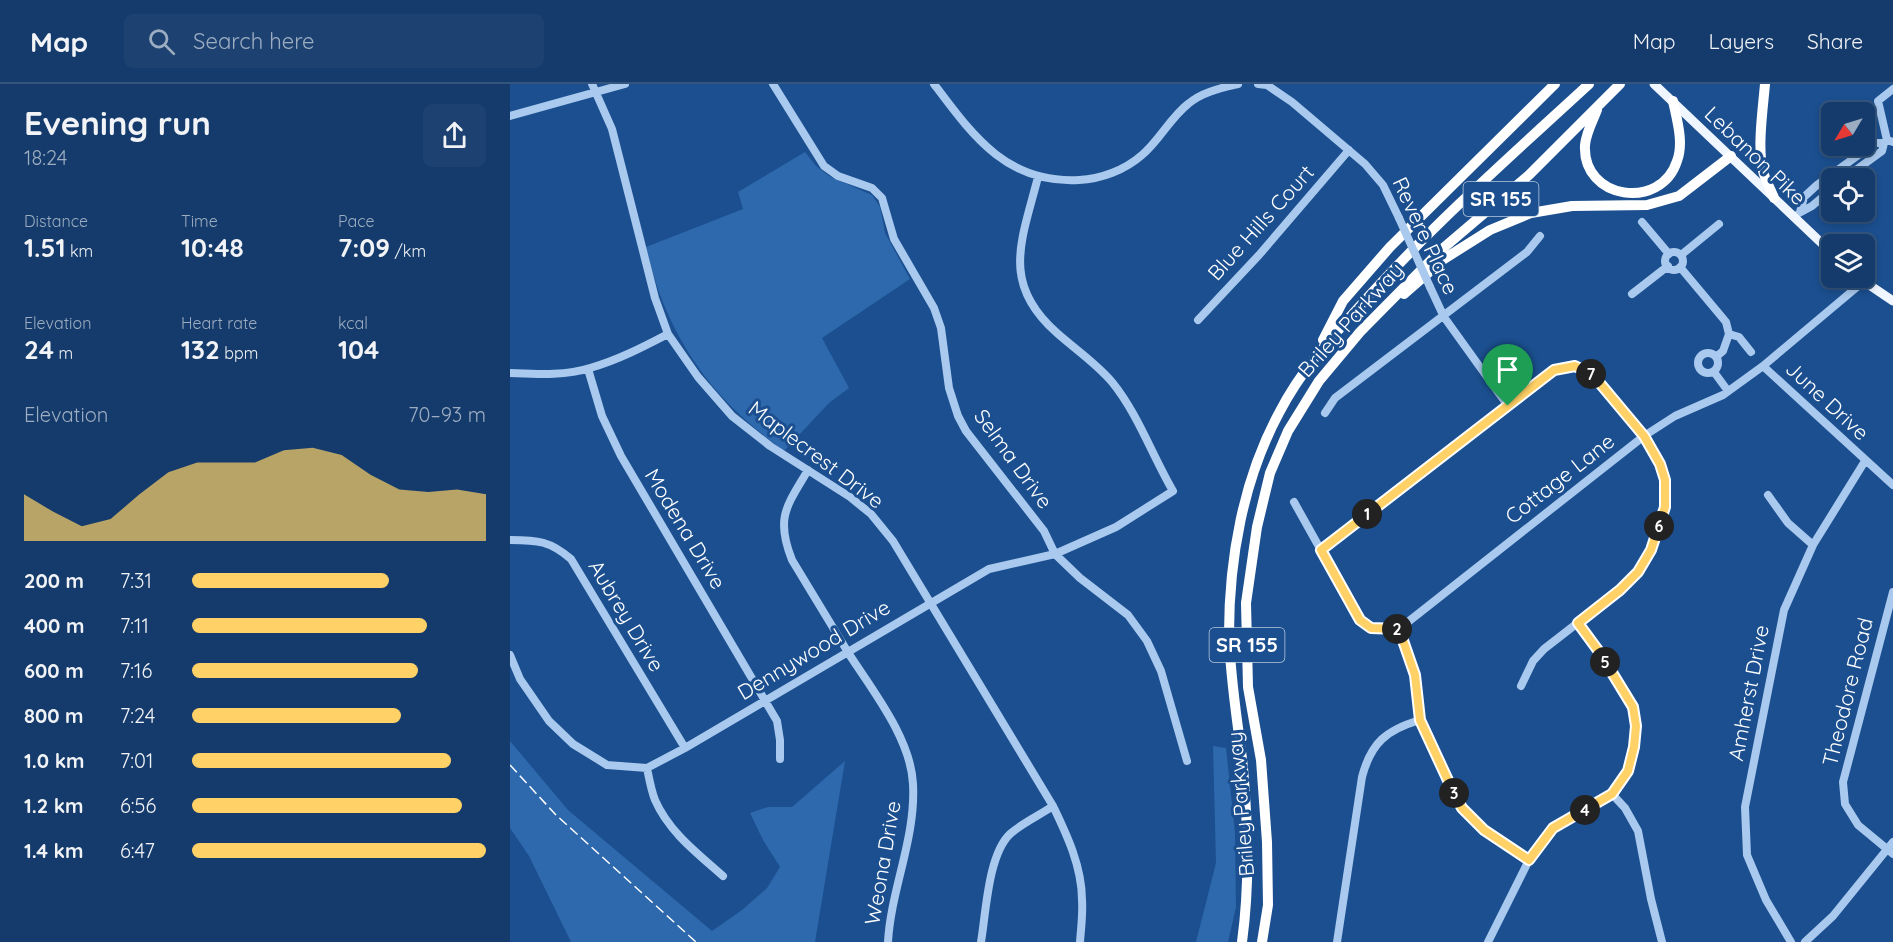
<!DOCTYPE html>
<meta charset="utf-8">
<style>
:root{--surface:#143b6b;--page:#1d4271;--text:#f1f3f6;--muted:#9dadc1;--line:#33557e;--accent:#ffd166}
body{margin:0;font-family:Quicksand,sans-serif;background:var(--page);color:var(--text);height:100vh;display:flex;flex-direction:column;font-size:22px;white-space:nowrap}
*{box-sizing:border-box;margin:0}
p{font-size:20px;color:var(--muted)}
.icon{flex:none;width:33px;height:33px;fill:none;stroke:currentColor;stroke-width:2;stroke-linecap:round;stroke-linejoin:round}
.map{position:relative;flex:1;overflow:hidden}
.drawer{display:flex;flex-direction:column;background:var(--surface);width:510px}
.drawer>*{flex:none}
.needle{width:39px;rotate:232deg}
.controls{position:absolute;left:1311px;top:18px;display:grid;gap:12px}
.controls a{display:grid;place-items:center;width:54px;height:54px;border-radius:9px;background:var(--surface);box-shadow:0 3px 9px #0003,0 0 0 2px var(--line);font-size:30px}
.pin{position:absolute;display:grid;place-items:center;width:51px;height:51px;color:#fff;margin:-62px -26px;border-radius:50% 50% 50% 0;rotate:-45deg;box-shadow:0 0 6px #0007}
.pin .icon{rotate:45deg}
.km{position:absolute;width:30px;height:30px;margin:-15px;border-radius:50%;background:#222;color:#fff;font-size:16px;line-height:30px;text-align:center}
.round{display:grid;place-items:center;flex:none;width:63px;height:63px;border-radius:9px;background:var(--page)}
.head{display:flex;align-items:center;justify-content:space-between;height:102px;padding:0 24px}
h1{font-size:33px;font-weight:700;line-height:45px}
.stats{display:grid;grid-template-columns:repeat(3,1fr);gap:9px;height:102px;padding:6px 24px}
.stats div{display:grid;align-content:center}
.stats b{font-size:26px;font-weight:700}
.stats small{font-size:16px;font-weight:400}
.stats p{font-size:16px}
.chart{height:168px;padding:12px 24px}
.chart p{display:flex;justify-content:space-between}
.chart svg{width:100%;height:108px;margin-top:6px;fill:var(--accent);opacity:.7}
ul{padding:0 24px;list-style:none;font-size:20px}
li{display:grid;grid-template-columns:96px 72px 1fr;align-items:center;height:45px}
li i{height:15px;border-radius:8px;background:var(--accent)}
header{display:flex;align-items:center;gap:36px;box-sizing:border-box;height:84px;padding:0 30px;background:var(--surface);border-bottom:2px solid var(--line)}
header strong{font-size:28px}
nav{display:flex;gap:33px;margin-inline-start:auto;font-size:21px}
.search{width:420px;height:54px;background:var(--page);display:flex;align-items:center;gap:15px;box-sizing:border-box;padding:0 21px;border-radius:9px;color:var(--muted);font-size:22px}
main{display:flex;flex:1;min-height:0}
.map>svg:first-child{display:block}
.green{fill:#2e69ad}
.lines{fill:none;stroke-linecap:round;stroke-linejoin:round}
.minor{stroke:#a9c9ee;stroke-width:8}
.major{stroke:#f0f6ff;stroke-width:9}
.highway{stroke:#fff;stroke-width:10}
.rail{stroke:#fff;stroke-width:1.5;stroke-dasharray:10 4.5;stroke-linecap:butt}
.minor-bridge{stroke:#a9c9ee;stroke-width:8}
.route-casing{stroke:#fff;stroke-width:12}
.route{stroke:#ffd166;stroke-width:8}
.labels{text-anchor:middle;stroke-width:6;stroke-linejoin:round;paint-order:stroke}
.shield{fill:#1b4f8f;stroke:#bbcadd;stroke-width:1.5}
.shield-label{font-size:20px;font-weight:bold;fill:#fff}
.street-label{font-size:21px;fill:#fff;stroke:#1b4f8f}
</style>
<header>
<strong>Map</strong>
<div class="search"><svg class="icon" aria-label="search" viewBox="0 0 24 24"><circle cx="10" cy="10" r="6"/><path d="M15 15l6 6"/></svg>Search here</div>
<nav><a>Map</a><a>Layers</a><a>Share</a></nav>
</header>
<main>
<section class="drawer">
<div class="head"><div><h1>Evening run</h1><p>18:24</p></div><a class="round"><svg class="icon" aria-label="share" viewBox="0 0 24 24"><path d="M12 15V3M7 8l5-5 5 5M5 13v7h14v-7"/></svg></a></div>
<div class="stats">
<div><p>Distance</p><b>1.51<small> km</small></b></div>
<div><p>Time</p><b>10:48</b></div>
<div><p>Pace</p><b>7:09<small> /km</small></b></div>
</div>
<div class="stats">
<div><p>Elevation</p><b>24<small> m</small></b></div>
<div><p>Heart rate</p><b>132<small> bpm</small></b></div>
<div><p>kcal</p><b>104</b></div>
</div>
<div class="chart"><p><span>Elevation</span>70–93 m</p>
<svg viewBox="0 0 160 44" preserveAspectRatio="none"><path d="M0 44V25L10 32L20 38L30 35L40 25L50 16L60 12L70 12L80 12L90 7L100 6L110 9L120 17L130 23L140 24L150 23L160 25V44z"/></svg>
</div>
<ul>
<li><b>200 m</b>7:31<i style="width:67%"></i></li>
<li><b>400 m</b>7:11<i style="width:80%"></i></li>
<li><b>600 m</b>7:16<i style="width:77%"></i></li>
<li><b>800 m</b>7:24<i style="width:71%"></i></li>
<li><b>1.0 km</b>7:01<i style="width:88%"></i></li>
<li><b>1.2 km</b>6:56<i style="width:92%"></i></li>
<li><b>1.4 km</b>6:47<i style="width:100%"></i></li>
</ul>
</section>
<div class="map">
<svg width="1383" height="858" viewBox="0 0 1383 858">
<rect width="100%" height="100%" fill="#1b4f8f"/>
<path class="green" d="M295,68L306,82L319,92L362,111L370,123L375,149L400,195L312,254L339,304L319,319L274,367C217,325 179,283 152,216C145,199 141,181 136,163L233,125L228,108Z
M0,657L58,726L202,847L232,826L257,804L270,783L253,756L240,729L258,723H282L335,677L305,858H61L19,772L0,744Z
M703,662L716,664L725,748L726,823L718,858H686L706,779Z"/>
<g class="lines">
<path class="minor" d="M82,0L102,45L145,214L158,250L188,293L222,332L260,362L340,413L361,430L383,457L543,722C557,751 572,783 572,816C573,830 571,844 570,858
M263,0L314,82L328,92L362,104L372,114L384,155L424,224L431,244L439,304L448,332L456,347L534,447L545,470L570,494L618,531L637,557L651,587L677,677
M424,0C463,52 497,100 569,96C591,95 615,86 632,71C649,57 660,34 678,20C692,8 711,4 728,0
M748,0L757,1L782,18L855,80L873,101L889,134
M0,32L115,0
M1377,56L1368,17L1383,5
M1335,94L1372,67L1374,59
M1290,128L1294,113L1307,101L1365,59H1374L1377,56L1383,58
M1289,129L1302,122L1322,105
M1132,138L1159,170
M1155 177a9 9 0 1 1 18 0a9 9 0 1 1-18 0Z
M1171,171L1209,140
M1170,183L1216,238L1219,250L1229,253L1241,268
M920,203L934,233L998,322
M1122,210L1158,182
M688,236L749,171L839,66
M1188 279a10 10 0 1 1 20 0a10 10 0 1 1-20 0Z
M1206,273L1213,267L1219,250
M1253,282L1383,401
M78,285L92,332L111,372L267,637L270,656V675
M1204,288L1218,307
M0,289C26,290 55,292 80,284C108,276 133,263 158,250
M815,329L825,314L1017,168L1030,152
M298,386C277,422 265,433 282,476C301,507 320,539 339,570C363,607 401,655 403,700C406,754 381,805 378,858
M1258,411L1278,439L1303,461
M784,418L850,536L861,544L889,545L905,591L910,636L942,705L952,724L974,746L1019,776
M0,456C28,456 40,457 61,475L175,664
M811,466L1044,286L1065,282L1083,291L1134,352L1150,380L1155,396V423L1141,466L1128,488L1110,506L1034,565L1023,577L1011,602
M1383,508L1333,698L1335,720L1348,741L1383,770
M889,545L1134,352L1165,332L1213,311L1253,282L1353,198
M0,571L10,595L39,637L63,660L97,681L137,684L175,664L479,485L545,470L606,443L663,407C642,371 628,330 602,298C587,280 565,265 547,249C490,199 512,156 528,93
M137,684C139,694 141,706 145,716C159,748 187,769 213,792
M1102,710L1115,724L1128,747L1141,815L1152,858
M471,858C476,829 478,771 500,750C512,739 530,731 543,722
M827,858L852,693C861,659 876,646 910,636
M978,858L1019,776L1043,744L1102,710L1117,687L1124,663L1126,642L1123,623L1090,569L1068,539
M1281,858L1256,816L1237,771L1235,723L1274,526L1303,461L1355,377
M1295,858L1323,832L1383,758"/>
<path class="major" d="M1144,0L1322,169
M1349,194L1383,217"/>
<path class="highway" d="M1255,0C1253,24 1247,64 1253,87C1255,96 1261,106 1264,114
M1087,26C1083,36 1076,49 1075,61C1072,116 1151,127 1167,77C1174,59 1167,36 1163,17
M894,210L934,175L980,146L1021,129L1062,122L1137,121L1169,112L1221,72
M813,256L833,217L880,163L1045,0
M732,858C740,799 738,743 733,684C728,639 720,595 719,550C719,475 733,396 769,329C792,284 826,248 860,211C928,136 1004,69 1079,0
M752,858L758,821L757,758L751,676L738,603L736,519L747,443L760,389L778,347L809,297L850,248L931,166L1019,91L1110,0"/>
<path class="rail" d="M0,681L46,731L186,858"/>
<path class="minor-bridge" d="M889,134L920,203"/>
</g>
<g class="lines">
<defs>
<path id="route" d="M1065,282L1083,291L1134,352L1150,380L1155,396V423L1141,466L1128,488L1110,506L1068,539L1090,569L1123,623L1126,642L1124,663L1118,687L1102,710L1043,744L1019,776L974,746L952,724L942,705L910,636L905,591L889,545L861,544L850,536L811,466L1044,286Z"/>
</defs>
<use href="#route" class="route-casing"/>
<use href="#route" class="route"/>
</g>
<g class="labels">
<g class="shield">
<rect x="953.5" y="98" width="75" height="34" rx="4.5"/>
<rect x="699.5" y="544" width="75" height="34" rx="4.5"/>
</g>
<g class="shield-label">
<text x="991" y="122">SR 155</text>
<text x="737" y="568">SR 155</text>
</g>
<g class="street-label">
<text transform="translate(1245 72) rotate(44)" y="7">Lebanon Pike</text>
<text transform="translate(751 139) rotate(-48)" y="7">Blue Hills Court</text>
<text transform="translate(915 152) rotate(65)" y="7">Revere Place</text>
<text transform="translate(841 236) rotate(-48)" y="7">Briley Parkway</text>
<text transform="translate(1317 317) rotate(43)" y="7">June Drive</text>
<text transform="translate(306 371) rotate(37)" y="7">Maplecrest Drive</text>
<text transform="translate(503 375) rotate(54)" y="7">Selma Drive</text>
<text transform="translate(1050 395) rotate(-38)" y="7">Cottage Lane</text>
<text transform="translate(175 445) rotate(59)" y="7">Modena Drive</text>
<text transform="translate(116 532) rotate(59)" y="7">Aubrey Drive</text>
<text transform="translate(304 566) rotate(-31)" y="7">Dennywood Drive</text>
<text transform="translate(1338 608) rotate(-76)" y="7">Theodore Road</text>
<text transform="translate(1239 609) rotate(-79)" y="7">Amherst Drive</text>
<text transform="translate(731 720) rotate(-95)" y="7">Briley Parkway</text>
<text transform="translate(373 779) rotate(-80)" y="7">Weona Drive</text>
</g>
</g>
</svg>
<div class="controls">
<a><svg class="needle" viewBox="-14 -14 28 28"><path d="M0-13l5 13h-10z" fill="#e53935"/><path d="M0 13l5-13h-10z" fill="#9dadc1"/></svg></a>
<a><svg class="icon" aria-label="locate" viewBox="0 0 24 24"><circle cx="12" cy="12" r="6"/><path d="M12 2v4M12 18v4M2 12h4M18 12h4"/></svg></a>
<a><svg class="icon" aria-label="layers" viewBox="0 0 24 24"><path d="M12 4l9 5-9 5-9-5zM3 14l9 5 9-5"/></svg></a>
</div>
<div class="pin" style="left:998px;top:322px;background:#1e9e55"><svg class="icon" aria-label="arrive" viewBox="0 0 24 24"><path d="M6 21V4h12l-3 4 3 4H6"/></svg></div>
<b class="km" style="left:857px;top:430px">1</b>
<b class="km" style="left:887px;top:545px">2</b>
<b class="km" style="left:944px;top:709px">3</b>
<b class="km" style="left:1075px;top:726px">4</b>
<b class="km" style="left:1095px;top:578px">5</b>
<b class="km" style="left:1149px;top:442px">6</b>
<b class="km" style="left:1081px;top:290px">7</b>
</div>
</main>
